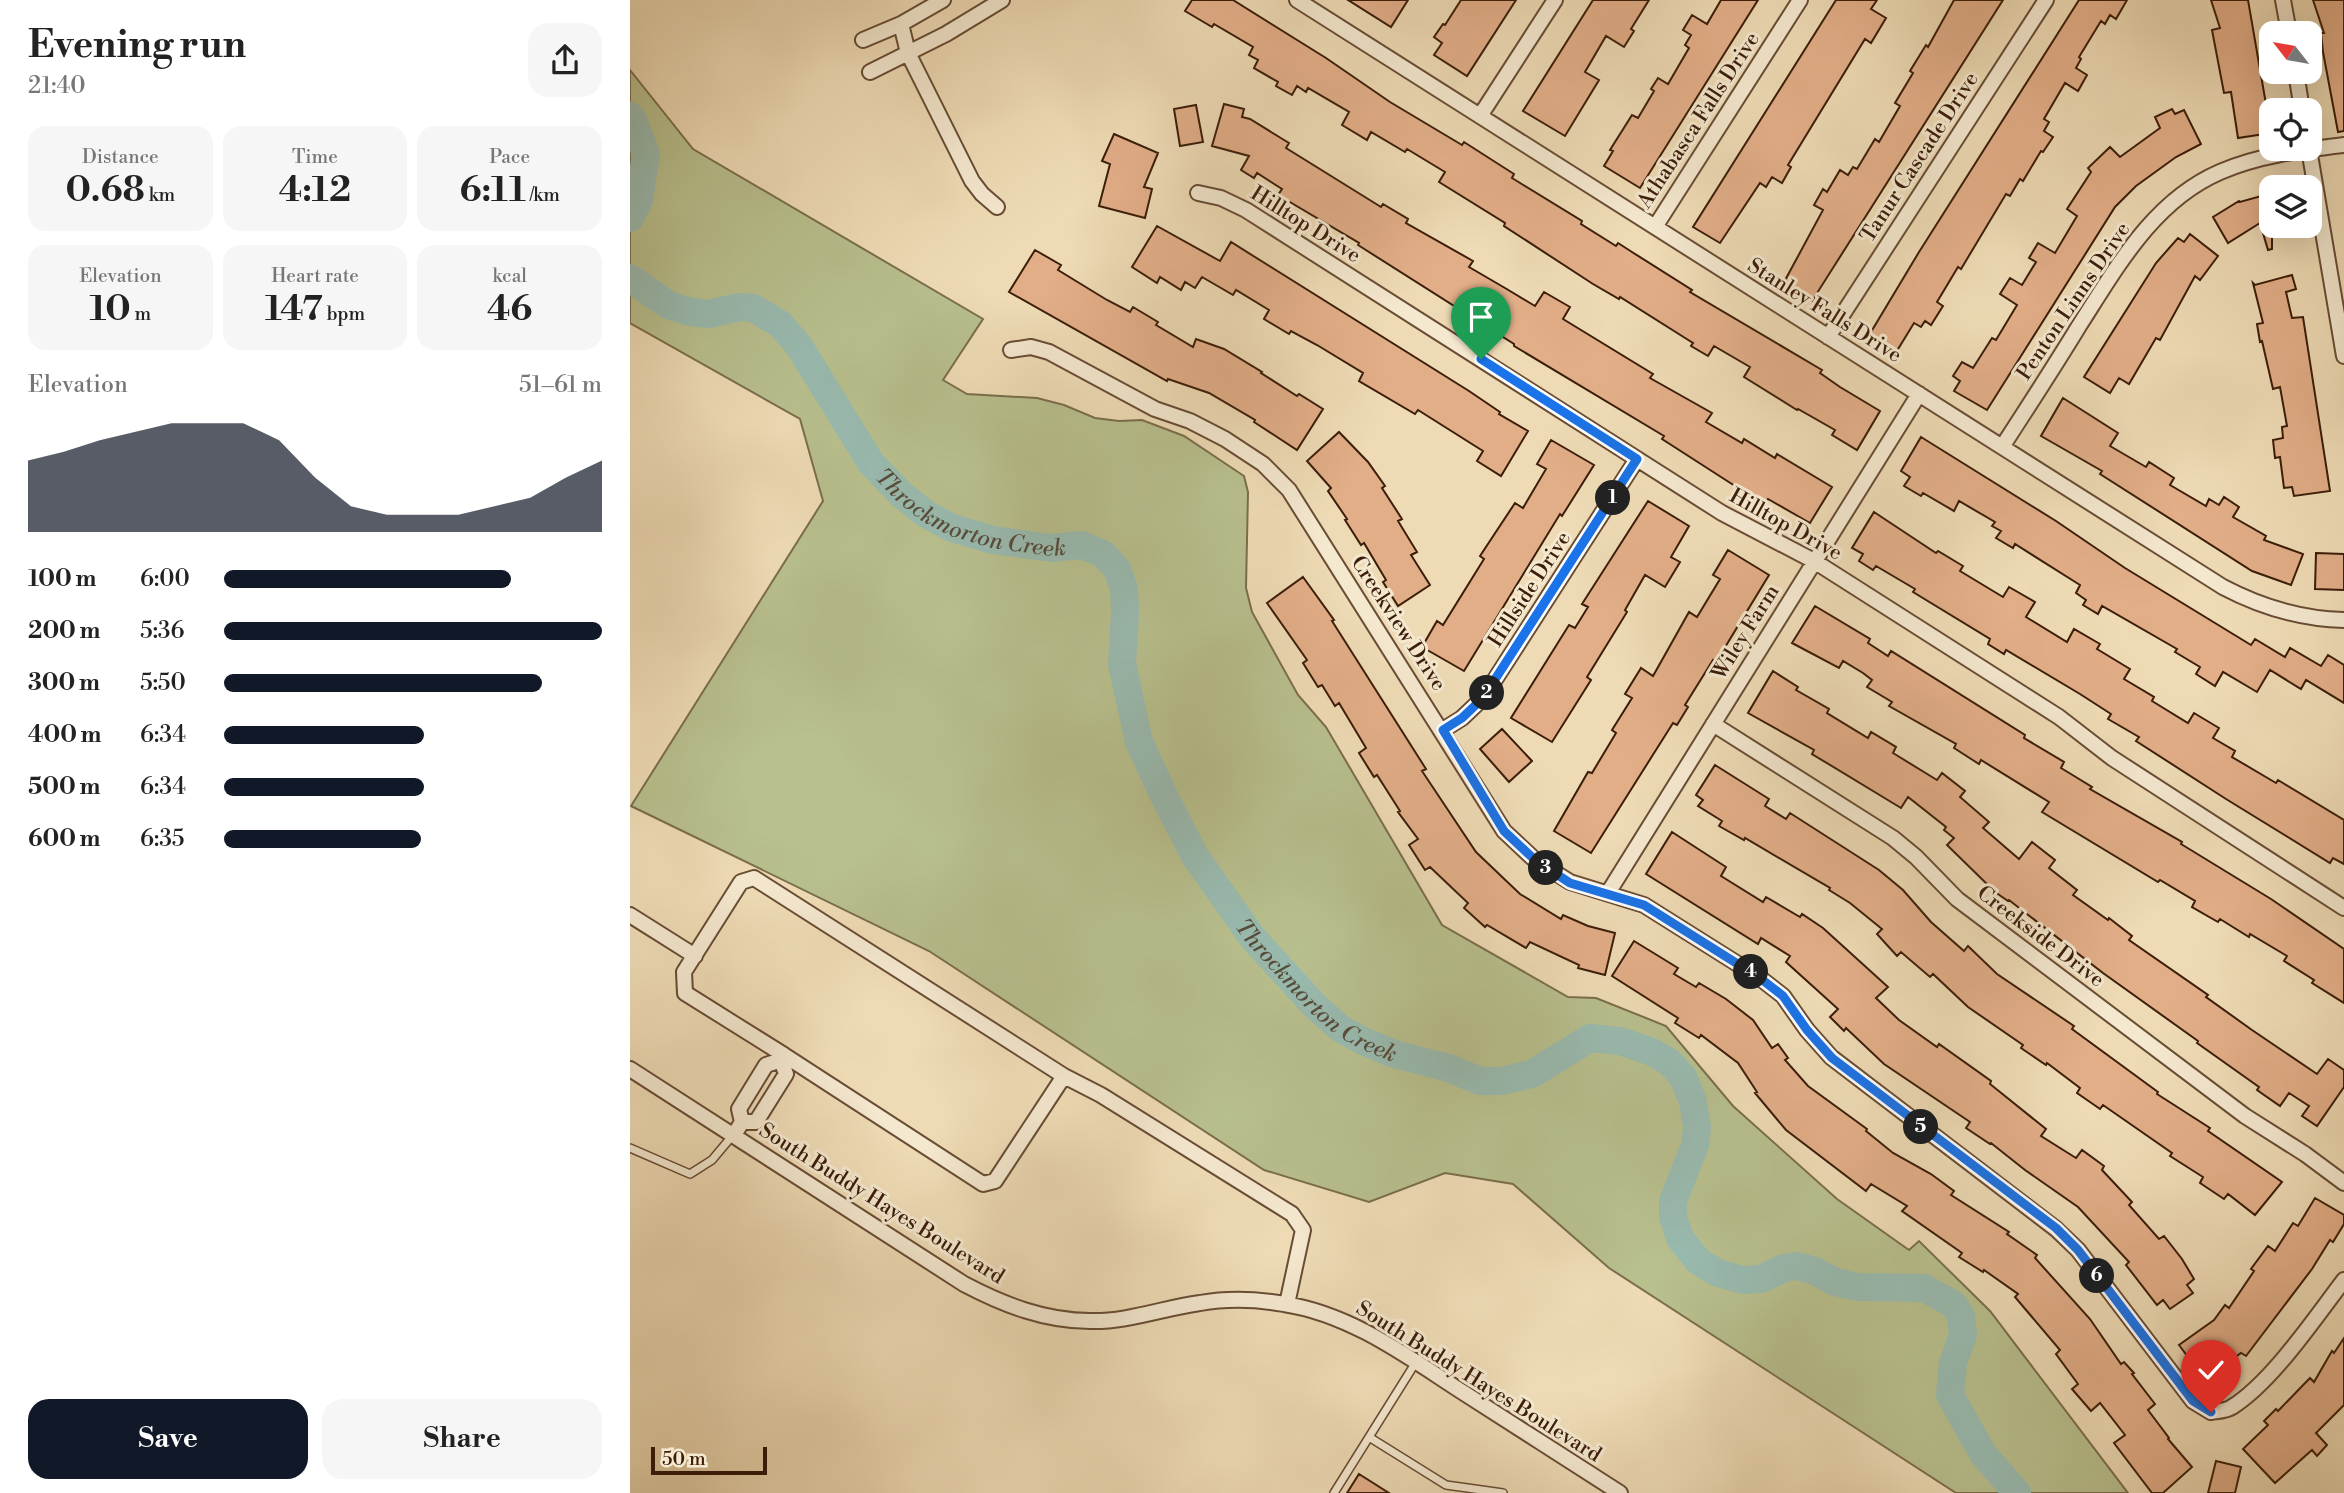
<!DOCTYPE html>
<meta charset="utf-8">
<style>
:root{--surface:#fff;--page:#f6f6f6;--text:#222;--muted:#767676;--accent:#111827}
body{margin:0;font-family:"Libre Bodoni",serif;background:var(--page);color:var(--text);height:100vh;display:flex;flex-direction:column;font-size:26px;white-space:nowrap}
*{box-sizing:border-box;margin:0}
p{font-size:23px;color:var(--muted)}
.icon{flex:none;width:38px;height:38px;fill:none;stroke:currentColor;stroke-width:2;stroke-linecap:round;stroke-linejoin:round}
.map{position:relative;flex:1;overflow:hidden}
.drawer{display:flex;flex-direction:column;background:var(--surface);width:630px}
.drawer>*{flex:none}
.needle{width:46px;rotate:301deg}
.fabs{position:absolute;left:1629px;top:21px;display:grid;gap:14px}
.fabs a{display:grid;place-items:center;width:63px;height:63px;border-radius:14px;background:var(--surface);box-shadow:0 7px 28px #0002;font-size:35px}
.scale{position:absolute;left:21px;bottom:18px;width:116px;box-sizing:border-box;padding-left:7px;border:4px solid #3b1d09;border-top:0;font-size:19px;line-height:24px;white-space:nowrap;color:#3b1d09;-webkit-text-stroke:5px #f4e8cf;paint-order:stroke}
.pin{position:absolute;display:grid;place-items:center;width:60px;height:60px;color:#fff;margin:-72px -30px;border-radius:50% 50% 50% 0;rotate:-45deg;box-shadow:0 0 7px #0007}
.pin .icon{rotate:45deg}
.km{position:absolute;width:35px;height:35px;margin:-18px;border-radius:50%;background:#222;color:#fff;font-size:19px;line-height:35px;text-align:center}
.round{display:grid;place-items:center;flex:none;width:74px;height:74px;border-radius:21px;background:var(--page)}
.head{display:flex;align-items:center;justify-content:space-between;height:119px;padding:0 28px}
h1{font-size:38px;font-weight:700;line-height:52px}
.stats{display:grid;grid-template-columns:repeat(3,1fr);gap:10px;height:119px;padding:7px 28px}
.stats div{display:grid;align-content:center;border-radius:18px;background:var(--page);text-align:center}
.stats b{font-size:35px;font-weight:700}
.stats small{font-size:19px;font-weight:400}
.stats p{font-size:19px}
.chart{height:196px;padding:14px 28px}
.chart p{display:flex;justify-content:space-between}
.chart svg{width:100%;height:126px;margin-top:7px;fill:var(--accent);opacity:.7}
.button{display:flex;gap:14px;margin-top:auto;padding:14px 28px}
.button a{flex:1;height:80px;border-radius:21px;background:var(--accent);color:#fff;font-size:28px;font-weight:700;line-height:80px;text-align:center}
.button a+a{background:var(--page);color:var(--text)}
ul{padding:0 28px;list-style:none;font-size:23px}
li{display:grid;grid-template-columns:112px 84px 1fr;align-items:center;height:52px}
li i{height:18px;border-radius:9px;background:var(--accent)}
main{display:flex;flex:1;min-height:0}
.map>svg:first-child{display:block}
.green{fill:#b8c08e;stroke:#7a6e4c;stroke-width:2}
.lines{fill:none;stroke-linecap:round;stroke-linejoin:round}
.river{stroke:#99bbb0;stroke-width:28}
.building{fill:#e2ae88;stroke:#3b1d09;stroke-width:2}
.lane-casing{stroke:#684c34;stroke-width:10}
.street-casing{stroke:#684c34;stroke-width:18}
.lane{stroke:#f4e8cf;stroke-width:7}
.street{stroke:#f4e8cf;stroke-width:14}
.route-casing{stroke:#fff;stroke-width:14}
.route{stroke:#1a73e8;stroke-width:9}
.labels{text-anchor:middle;stroke-width:6;stroke-linejoin:round;paint-order:stroke}
.street-label{font-size:21px;fill:#3b1d09;stroke:#f4e8cf}
.water-label{font-size:23px;font-style:italic;fill:#574c3b;stroke:#f4e8cf}
</style>
<main>
<section class="drawer">
<div class="head"><div><h1>Evening run</h1><p>21:40</p></div><a class="round"><svg class="icon" aria-label="share" viewBox="0 0 24 24"><path d="M12 15V3M7 8l5-5 5 5M5 13v7h14v-7"/></svg></a></div>
<div class="stats">
<div><p>Distance</p><b>0.68<small> km</small></b></div>
<div><p>Time</p><b>4:12</b></div>
<div><p>Pace</p><b>6:11<small> /km</small></b></div>
</div>
<div class="stats">
<div><p>Elevation</p><b>10<small> m</small></b></div>
<div><p>Heart rate</p><b>147<small> bpm</small></b></div>
<div><p>kcal</p><b>46</b></div>
</div>
<div class="chart"><p><span>Elevation</span>51–61 m</p>
<svg viewBox="0 0 160 44" preserveAspectRatio="none"><path d="M0 44V19L10 16L20 12L30 9L40 6L50 6L60 6L70 12L80 25L90 35L100 38L110 38L120 38L130 35L140 32L150 25L160 19V44z"/></svg>
</div>
<ul>
<li><b>100 m</b>6:00<i style="width:76%"></i></li>
<li><b>200 m</b>5:36<i style="width:100%"></i></li>
<li><b>300 m</b>5:50<i style="width:84%"></i></li>
<li><b>400 m</b>6:34<i style="width:53%"></i></li>
<li><b>500 m</b>6:34<i style="width:53%"></i></li>
<li><b>600 m</b>6:35<i style="width:52%"></i></li>
</ul>
<div class="button"><a>Save</a><a>Share</a></div>
</section>
<div class="map">
<svg width="1714" height="1493" viewBox="0 0 1714 1493">
<rect width="100%" height="100%" fill="#eedbb5"/>
<filter id="stains"><feTurbulence type="fractalNoise" baseFrequency=".00286" numOctaves="4"/><feColorMatrix values="0 0 0 0 .2 0 0 0 0 .09 0 0 0 0 .02 0 0 0 .5 -.17"/></filter>
<radialGradient id="worn" r=".72"><stop offset=".6" stop-color="#630" stop-opacity="0"/><stop offset="1" stop-color="#630" stop-opacity=".3"/></radialGradient>
<path class="green" d="M0,70L63,149L353,319L313,380L337,394L407,398L434,405L465,418L489,421L512,420L554,436L614,476L618,492L616,588L622,612L668,695L696,727L812,925L938,997L966,998L1036,1026L1103,1106L1207,1199L1279,1250L1289,1241L1360,1311L1498,1493H1326L979,1268L883,1184L815,1173L739,1202L634,1170L299,951L1,806L193,501L170,419L0,323Z"/>
<g class="lines">
<g class="river">
<path d="M0,116L3,119L16,154L9,200L0,218"/>
<path id="s1" d="M0,278L38,305L61,312L79,314L109,307L123,308L150,324L169,346L241,463L272,495L296,514L322,528L363,540L421,548L452,545L473,554L487,569L494,589L495,613L492,664L509,742L535,798L565,856L622,937L684,1005L711,1029L733,1041L764,1054L819,1068L850,1081H871L902,1074L960,1038L990,1041L1022,1052L1039,1062L1053,1077L1063,1102L1067,1127L1065,1145L1043,1201V1217L1050,1238L1068,1261L1088,1273L1113,1280L1131,1279L1154,1268L1167,1266L1185,1271L1205,1282L1228,1287L1294,1288L1323,1304L1331,1316L1333,1335L1323,1363L1320,1395L1353,1454L1387,1493"/>
</g>
</g>
<path class="building" d="M562,0H603L696,58L760,102L832,145L834,142L884,174L882,178L952,221L951,224L986,246L988,243L1002,252L1062,290L1060,292L1192,370L1190,373L1210,387L1250,411L1227,450L1202,435L1205,430L1168,409L1167,410L1114,377L1120,367L1084,346L1078,356L1061,346L1063,343L990,297L989,299L963,284L874,226L875,223L809,182L815,172L777,149L775,152L741,132L737,140L712,125L719,112L678,88L676,92L667,86L662,95L646,86L648,82L624,68L628,60L619,55L623,47L584,24L582,27L555,11Z
M718,0H778L761,27Z
M831,0H886L837,76L804,55L812,43L804,37L813,24L815,25Z
M963,0H1019L1001,29L1004,31L994,47L976,36L955,72L969,80L935,136L893,111Z
M1091,0H1128L1010,188L974,166L983,151L980,150L1002,115L1008,118L1024,91L1021,89L1028,78L1038,84L1059,48L1055,45L1061,35L1053,30L1062,15L1077,24Z
M1206,0H1247L1241,9L1256,18L1241,43L1235,39L1158,165L1161,167L1152,183L1142,177L1136,187L1130,183L1090,243L1063,227Z
M1324,0H1373L1182,301L1153,284L1193,210L1184,205L1193,189L1197,192L1210,170L1218,175L1223,167L1227,169L1245,139L1249,142L1270,106L1265,103L1283,73L1280,71L1296,45L1298,47Z
M1449,0H1497L1486,19L1480,15L1475,24L1471,21L1449,57L1451,59L1446,68L1457,75L1448,91L1435,83L1414,119L1419,122L1414,131L1423,137L1413,152L1411,151L1393,181L1390,179L1380,196L1376,194L1331,269L1328,267L1307,302L1313,306L1301,325L1295,321L1291,327L1284,323L1265,354L1238,337L1289,252Z
M1581,0H1618L1641,133L1608,138L1601,92L1594,93L1582,30L1590,28Z
M1683,0H1714V131L1708,132L1693,52L1691,33H1694Z
M594,104L614,109L612,117L620,119L659,143L656,148L751,207L753,204L778,219L776,223L843,261L839,267L875,288L905,306L914,292L940,307L933,319L1023,374L1020,378L1082,413L1076,422L1112,443L1114,439L1145,458L1147,454L1202,487L1180,523L1138,499L1135,504L1105,486L1032,439L1034,436L884,346V344L728,245L729,243L648,195L652,189L627,173L624,178L611,170L619,156L582,146Z
M566,105L573,142L550,146L544,109Z
M1542,109L1545,114L1554,110L1571,144L1546,157L1506,186L1485,207L1357,410L1324,391L1330,381L1323,376L1332,362L1343,368L1362,338L1366,340L1387,305L1370,294L1380,278L1392,285L1406,262L1399,258L1408,243L1425,253L1447,216L1437,209L1461,172L1458,168L1480,147L1490,157L1530,128L1525,117Z
M484,134L528,153L514,187L522,189L515,218L469,206L480,164L472,161Z
M1642,193V249L1638,250L1630,223L1598,243L1583,217L1609,201L1610,202Z
M527,226L590,261L601,242L839,391L870,412L869,414L898,431L871,476L847,461L853,451L788,410L785,414L729,381L733,373L687,345L661,331L659,334L634,319L639,310L606,290L603,295L572,277L565,288L555,282L551,290L530,277L527,283L502,267Z
M1560,234L1588,256L1570,280L1565,276L1530,340L1526,338L1499,384L1489,378L1480,393L1454,377L1526,263L1548,238L1554,242Z
M405,250L431,265L428,270L477,300L500,312L503,307L528,322L526,325L563,347L566,339L594,349L632,372L631,373L667,396L669,394L693,409L667,450L624,422L625,420L579,393L538,379L537,381L379,292Z
M1662,275L1666,289L1656,292L1662,318L1673,317L1700,491L1664,496L1662,487L1654,488L1650,457L1645,458L1643,440L1653,438L1652,427L1657,426L1650,387L1643,389L1632,341L1630,342L1627,324L1633,323L1623,283L1625,285Z
M1433,398L1488,433L1480,446L1516,467L1519,462L1544,478L1540,485L1576,506L1579,499L1589,505L1594,497L1609,507L1603,517L1636,536L1634,540L1673,554L1661,585L1622,571L1470,474L1472,471L1411,436Z
M709,432L738,462L755,486L752,488L772,519L768,521L787,552L781,555L800,585L768,606L753,582L756,580L734,543L731,545L715,520L717,519L698,491L701,488L677,461Z
M1291,437L1426,521L1495,568L1621,645L1625,639L1655,657L1660,648L1691,666L1698,655L1714,665V703L1676,680L1671,689L1640,670L1627,692L1593,672L1585,686L1566,674L1570,667L1545,652L1547,649L1472,606L1468,614L1453,605L1456,600L1446,593L1450,585L1385,544L1383,548L1366,538L1371,531L1362,526L1365,522L1329,501L1324,511L1293,493L1291,496L1274,486L1280,477L1271,471Z
M921,440L964,465L932,516L930,514L834,671L792,647L807,621L813,625L854,559L850,556L885,503L893,508L916,469L907,464Z
M1018,501L1059,526L1041,557L1050,562L1035,587L1015,575L995,610L997,612L957,677L961,680L922,742L881,718L939,625L945,628L958,607L952,604Z
M1244,512L1306,553L1308,551L1333,566L1330,571L1373,597L1379,587L1405,602L1396,617L1437,642L1444,629L1470,644L1467,649L1500,669L1494,679L1524,697L1522,701L1558,723L1564,713L1589,728L1583,738L1605,751L1602,757L1646,783L1648,780L1714,820V864L1703,858L1700,863L1596,799L1506,741L1509,737L1478,719L1481,714L1450,694L1376,650L1374,654L1358,644L1360,639L1283,592L1285,589L1246,566L1243,570L1229,561L1233,554L1222,548Z
M1098,550L1139,575L1086,662L1083,660L1055,705L1058,707L1047,725L1043,723L961,853L924,831L958,772L962,773L986,733L982,730L1002,698L995,694L1011,668L1023,676L1059,612L1067,617L1090,579L1083,575Z
M1686,553L1714,554V590L1685,589Z
M673,577L704,620L702,621L796,769L792,771L846,852L890,894L931,919L933,915L958,926L985,933L975,975L948,968L949,965L900,942L896,948L857,925L855,927L834,908L838,903L800,867L795,870L779,845L788,839L768,812L770,811L747,775L744,777L729,753L736,748L709,703L705,706L692,685L688,687L673,663L677,660L637,603Z
M1185,606L1240,639L1238,643L1258,656L1261,651L1395,735L1394,738L1434,762L1431,768L1462,787L1460,789L1552,842L1551,844L1641,899L1714,949V1003L1682,983L1684,980L1654,961L1657,956L1620,934L1619,937L1590,919L1588,922L1562,907L1565,901L1530,880L1528,882L1412,812L1419,802L1351,760L1349,764L1324,748L1326,744L1259,706L1262,702L1237,687L1242,680L1233,673L1213,661L1209,668L1162,643Z
M1143,671L1168,687L1166,690L1199,709L1197,713L1238,738L1241,732L1266,747L1263,753L1307,780L1312,773L1335,791L1330,797L1359,822L1353,828L1389,859L1402,842L1425,860L1419,868L1447,890L1443,895L1478,920L1479,918L1502,936L1499,940L1578,995L1576,997L1622,1030L1687,1074L1698,1059L1714,1070V1087L1687,1126L1672,1116L1679,1106L1659,1093L1650,1106L1627,1090L1629,1087L1567,1043L1568,1041L1473,973L1379,900L1378,901L1365,892L1317,845L1324,838L1314,830L1316,827L1278,797L1271,808L1182,754L1184,750L1118,713Z
M872,729L902,761L879,782L850,749Z
M1085,765L1139,799L1135,806L1156,819L1160,813L1249,870L1273,890L1301,922L1334,951L1338,946L1367,974L1444,1026L1442,1029L1528,1092L1527,1094L1580,1128L1578,1131L1652,1182L1625,1215L1598,1194L1594,1199L1570,1183L1573,1177L1540,1156L1542,1153L1473,1105L1470,1109L1447,1093L1450,1088L1417,1063L1416,1065L1391,1048L1393,1045L1338,1007L1303,974L1300,977L1271,952L1267,956L1247,934L1252,929L1220,903L1199,890L1200,888L1115,838L1114,840L1089,826L1092,821L1068,806L1073,800L1066,795Z
M1042,832L1096,867L1091,876L1133,902L1136,897L1170,917L1172,914L1193,928L1258,987L1246,998L1269,1020L1307,1047L1309,1044L1361,1081L1360,1084L1416,1129L1411,1136L1446,1158L1452,1150L1474,1166L1472,1170L1502,1202L1499,1205L1529,1239L1534,1236L1552,1259L1564,1279L1557,1285L1563,1293L1540,1309L1533,1300L1527,1305L1496,1265L1499,1262L1448,1207L1395,1170L1361,1143L1360,1144L1336,1128L1340,1122L1254,1064L1216,1028L1214,1031L1200,1017L1208,1009L1156,962L1160,956L1131,938L1128,944L1016,874Z
M1004,941L1048,968L1044,974L1066,987L1069,983L1096,999L1123,1020L1142,1048L1148,1044L1158,1058L1155,1060L1178,1086L1237,1129L1236,1131L1263,1153L1301,1174L1324,1191L1321,1195L1379,1232L1377,1234L1407,1255L1405,1258L1460,1319L1491,1364L1494,1362L1504,1373L1502,1374L1525,1404L1518,1410L1539,1438L1538,1439L1562,1467L1533,1493H1522L1484,1443L1495,1435L1470,1403L1461,1411L1442,1389L1448,1384L1426,1354L1430,1350L1385,1297L1388,1294L1354,1270L1353,1272L1329,1257L1332,1253L1272,1211L1277,1206L1241,1184L1236,1191L1156,1130L1125,1093L1127,1092L1108,1063L1071,1035L1069,1038L1045,1023L1048,1018L982,976Z
M1685,1198L1714,1215V1224L1703,1242L1700,1240L1682,1269L1616,1356L1611,1353L1588,1370L1592,1375L1579,1385L1549,1345L1584,1320L1595,1305L1599,1308L1624,1271L1621,1269L1638,1246L1645,1251L1663,1223L1668,1226Z
M1714,1338V1405L1686,1433L1697,1445L1687,1456L1682,1450L1645,1483L1613,1449L1638,1425L1634,1421L1646,1409L1648,1411L1680,1378L1684,1382L1702,1351L1704,1353Z
M1586,1461L1611,1467L1605,1493H1578Z
M729,1474L759,1493H717Z"/>
<g class="lines">
<defs>
<path id="lane" d="M0,1148L60,1174L82,1160L103,1135
M739,1437L816,1485L873,1493
M704,1493L786,1362"/>
<path id="street" d="M667,0L1593,587C1631,607 1670,619 1714,620
M1653,0L1659,33
M271,24L278,53L342,181L352,194L367,207
M233,40L271,24L313,0
M240,72L316,34L372,0
M1666,72L1672,110
M850,116L925,0
M1679,149L1714,356
M568,193L591,198L616,210L1092,513L1184,561L1429,717L1482,758L1714,908
M1025,227L1170,0
M1198,337L1416,0
M381,350L401,347L419,352L525,409L560,421L595,439L633,464L659,490L874,831L905,860L940,882L1014,905L1130,978L1153,996L1177,1030L1201,1057L1426,1229L1448,1250L1563,1401L1581,1412C1587,1411 1596,1411 1602,1407C1642,1382 1685,1318 1714,1280
M1372,447C1398,407 1424,367 1449,326C1487,267 1523,201 1590,172C1629,155 1672,150 1714,145
M1083,724L1263,838L1286,857L1327,899L1615,1116L1675,1154L1714,1183
M813,730L832,718L853,698L1007,459
M978,893L1289,394
M0,915L65,956
M151,1060L154,1055L353,1184L365,1181L434,1076L124,878L111,882L54,972L55,993L154,1055
M0,1069L334,1284C374,1305 415,1321 460,1321C498,1322 533,1308 570,1303C598,1298 626,1299 654,1304C721,1314 778,1357 834,1393C886,1426 938,1460 990,1493
M434,1076L471,1095L662,1214L673,1230L657,1304
M104,1135L112,1122L109,1109L136,1065L151,1060L156,1074L126,1122H112"/>
</defs>
<use href="#lane" class="lane-casing"/>
<use href="#street" class="street-casing"/>
<use href="#lane" class="lane"/>
<use href="#street" class="street"/>
</g>
<g class="lines">
<defs>
<path id="route" d="M851,359L1007,459L853,698L832,718L813,730L874,831L905,860L940,883L1014,905L1130,978L1153,996L1177,1030L1202,1058L1426,1228L1448,1250L1563,1401L1581,1412"/>
</defs>
<use href="#route" class="route-casing"/>
<use href="#route" class="route"/>
</g>
<g class="labels">
<g class="street-label">
<text transform="translate(1068 120) rotate(-57)" y="7">Athabasca Falls Drive</text>
<text transform="translate(1289 157) rotate(-57)" y="7">Tanur Cascade Drive</text>
<text transform="translate(676 224) rotate(32)" y="7">Hilltop Drive</text>
<text transform="translate(1443 301) rotate(-56)" y="7">Penton Linns Drive</text>
<text transform="translate(1195 310) rotate(32)" y="7">Stanley Falls Drive</text>
<text transform="translate(1156 524) rotate(29)" y="7">Hilltop Drive</text>
<text transform="translate(899 589) rotate(-57)" y="7">Hillside Drive</text>
<text transform="translate(769 623) rotate(57)" y="7">Creekview Drive</text>
<text transform="translate(1115 632) rotate(-58)" y="7">Wiley Farm</text>
<text transform="translate(1411 936) rotate(37)" y="7">Creekside Drive</text>
<text transform="translate(252 1203) rotate(32)" y="7">South Buddy Hayes Boulevard</text>
<text transform="translate(849 1381) rotate(32)" y="7">South Buddy Hayes Boulevard</text>
</g>
<g class="water-label">
<text dy="8" stroke="none"><textPath href="#s1" startOffset="448">Throckmorton Creek</textPath></text>
<text dy="8" stroke="none"><textPath href="#s1" startOffset="1099">Throckmorton Creek</textPath></text>
</g>
</g>
<rect width="100%" height="100%" filter="url(#stains)"/>
<rect width="100%" height="100%" fill="url(#worn)"/>
</svg>
<div class="fabs">
<a><svg class="needle" viewBox="-14 -14 28 28"><path d="M0-13l5 13h-10z" fill="#e53935"/><path d="M0 13l5-13h-10z" fill="#767676"/></svg></a>
<a><svg class="icon" aria-label="locate" viewBox="0 0 24 24"><circle cx="12" cy="12" r="6"/><path d="M12 2v4M12 18v4M2 12h4M18 12h4"/></svg></a>
<a><svg class="icon" aria-label="layers" viewBox="0 0 24 24"><path d="M12 4l9 5-9 5-9-5zM3 14l9 5 9-5"/></svg></a>
</div>
<div class="scale">50 m</div>
<div class="pin" style="left:851px;top:359px;background:#1e9e55"><svg class="icon" aria-label="arrive" viewBox="0 0 24 24"><path d="M6 21V4h12l-3 4 3 4H6"/></svg></div>
<div class="pin" style="left:1581px;top:1412px;background:#d93025"><svg class="icon" aria-label="check" viewBox="0 0 24 24"><path d="M5 12l5 5 9-10"/></svg></div>
<b class="km" style="left:983px;top:498px">1</b>
<b class="km" style="left:857px;top:693px">2</b>
<b class="km" style="left:916px;top:868px">3</b>
<b class="km" style="left:1121px;top:972px">4</b>
<b class="km" style="left:1291px;top:1127px">5</b>
<b class="km" style="left:1467px;top:1276px">6</b>
</div>
</main>
